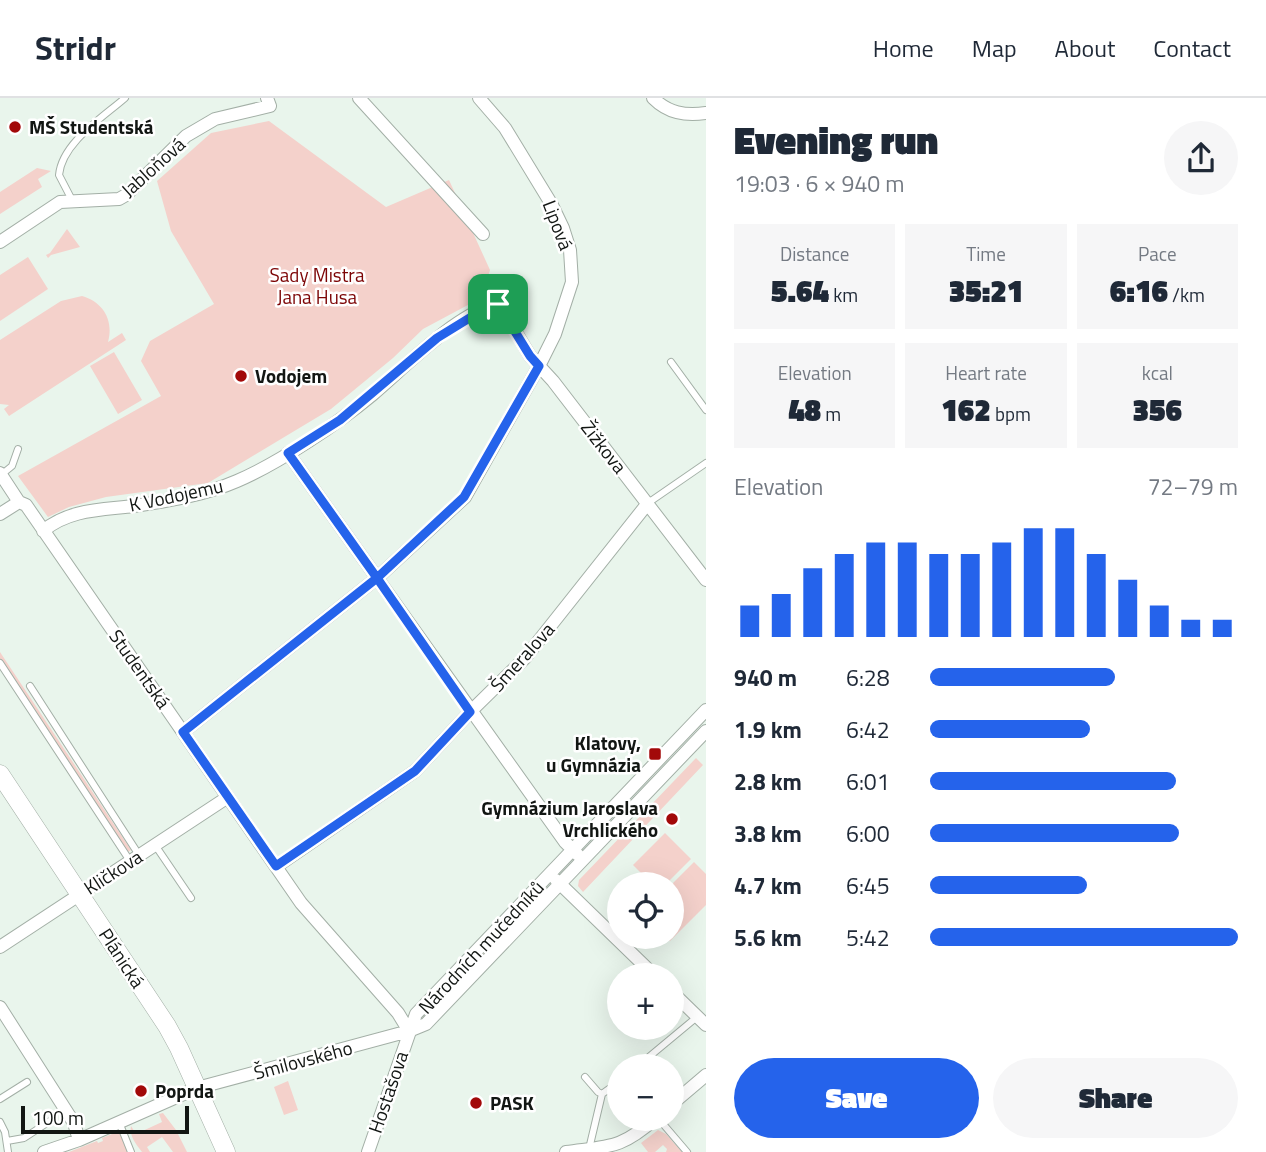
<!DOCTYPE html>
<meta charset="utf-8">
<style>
:root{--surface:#fff;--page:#f6f6f7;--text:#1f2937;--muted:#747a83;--line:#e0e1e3;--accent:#2563eb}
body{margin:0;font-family:"Titillium Web",sans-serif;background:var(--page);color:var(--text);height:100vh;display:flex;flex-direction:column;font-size:26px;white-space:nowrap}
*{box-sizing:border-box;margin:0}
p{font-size:23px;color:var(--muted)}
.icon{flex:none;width:38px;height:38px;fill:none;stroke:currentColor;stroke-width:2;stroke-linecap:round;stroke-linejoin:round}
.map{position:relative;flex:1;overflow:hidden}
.side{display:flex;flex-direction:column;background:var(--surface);width:560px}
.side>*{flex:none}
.buttons{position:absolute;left:607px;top:774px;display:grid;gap:14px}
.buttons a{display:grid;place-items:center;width:77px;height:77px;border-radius:50%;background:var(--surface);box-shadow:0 7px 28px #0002;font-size:35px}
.scale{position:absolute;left:21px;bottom:18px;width:168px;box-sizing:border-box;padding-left:7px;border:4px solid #121613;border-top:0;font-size:19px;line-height:24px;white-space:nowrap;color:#121613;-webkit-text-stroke:5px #fff;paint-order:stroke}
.pin{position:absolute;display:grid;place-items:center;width:60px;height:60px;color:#fff;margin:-30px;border-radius:14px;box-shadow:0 4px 10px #0006}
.round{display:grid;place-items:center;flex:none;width:74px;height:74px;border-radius:37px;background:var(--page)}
.head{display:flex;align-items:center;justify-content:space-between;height:119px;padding:0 28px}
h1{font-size:38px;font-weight:800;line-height:52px}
.stats{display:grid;grid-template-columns:repeat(3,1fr);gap:10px;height:119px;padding:7px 28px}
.stats div{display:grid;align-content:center;border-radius:0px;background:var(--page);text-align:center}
.stats b{font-size:30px;font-weight:800}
.stats small{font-size:19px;font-weight:400}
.stats p{font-size:19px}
.chart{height:196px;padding:14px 28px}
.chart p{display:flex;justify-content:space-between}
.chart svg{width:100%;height:126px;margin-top:7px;stroke:var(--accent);stroke-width:6}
.action{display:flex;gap:14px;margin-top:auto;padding:14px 28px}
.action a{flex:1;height:80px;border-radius:42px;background:var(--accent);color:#fff;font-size:28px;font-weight:800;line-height:80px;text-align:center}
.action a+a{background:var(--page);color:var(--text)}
ul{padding:0 28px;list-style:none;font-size:23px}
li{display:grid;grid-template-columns:112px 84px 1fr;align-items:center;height:52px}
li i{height:18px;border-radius:9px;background:var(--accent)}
header{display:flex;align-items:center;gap:42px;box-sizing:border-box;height:98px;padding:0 35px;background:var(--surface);border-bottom:2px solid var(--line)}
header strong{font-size:33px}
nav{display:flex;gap:38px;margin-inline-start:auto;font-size:24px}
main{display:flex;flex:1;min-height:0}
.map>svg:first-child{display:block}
.green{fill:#f4d1cb}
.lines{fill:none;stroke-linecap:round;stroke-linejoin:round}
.lane-casing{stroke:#a3afa6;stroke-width:8}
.street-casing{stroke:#a3afa6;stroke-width:14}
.secondary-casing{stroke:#a3afa6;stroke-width:19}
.lane{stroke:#fff;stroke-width:6}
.street{stroke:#fff;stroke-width:12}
.secondary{stroke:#fff;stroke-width:18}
.route-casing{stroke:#fff;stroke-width:14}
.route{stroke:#2563eb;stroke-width:9}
.poi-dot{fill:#a20909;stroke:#fff;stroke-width:2.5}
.labels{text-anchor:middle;stroke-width:5;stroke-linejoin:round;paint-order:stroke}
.poi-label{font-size:19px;font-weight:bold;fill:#121613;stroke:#fff;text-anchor:start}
.street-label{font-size:19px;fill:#121613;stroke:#fff}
.park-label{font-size:19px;fill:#7c0405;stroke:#fff}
</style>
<header>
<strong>Stridr</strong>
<nav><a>Home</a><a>Map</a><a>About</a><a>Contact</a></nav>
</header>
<main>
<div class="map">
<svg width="706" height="1054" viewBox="0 0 706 1054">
<rect width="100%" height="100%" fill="#e9f5ec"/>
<path class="green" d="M269,23L386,109L449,82L490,172L481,200L423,231L393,260L331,311L208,385L106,399L69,409L48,419L18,378L161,298L141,263L150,243L214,206L171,133L157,83L211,35Z
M37,70L51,73L38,81L42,89L0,116V94Z
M67,131L80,149L51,157L48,160L46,157L50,155Z
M28,159L48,191L0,223V177Z
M82,198C103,204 114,222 108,244L122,235L126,242L9,318L4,311L9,307L0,306V242L61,203Z
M114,254L142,302L118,316L90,268Z
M0,554L131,752L127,755L0,561Z
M696,660L703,667L583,794L578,788L579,782Z
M665,735L691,761L666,786H652L633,767Z
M694,764L706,776V807L670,843L665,838H672V786Z
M545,789L547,791L422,920V919Z
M288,983L298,1012L284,1017L274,989Z
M163,1015L176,1032L187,1054H173L162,1039L147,1049L150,1054H142C136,1046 129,1038 131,1028L136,1036L162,1024L159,1016Z
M658,1032L666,1036L682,1054H666L667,1051L663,1047L655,1054H648L641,1045Z
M117,1034L121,1037L128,1054H69L97,1043L98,1045L103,1043L102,1040Z"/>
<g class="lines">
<defs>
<path id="lane" d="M72,102L59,77C62,45 102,20 125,0
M671,264L706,312
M1,377L12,368L18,351
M648,405L706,365
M0,565L130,763
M30,588L139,757
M155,747L191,800
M638,968L697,919
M585,979L598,994L602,996L620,983
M0,1001L27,984
M658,1020L687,1054
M0,1024L5,1034L8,1054
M119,1024L131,1054
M7,1043L24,1040L50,1023
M589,1051L602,996"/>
<path id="street" d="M359,0L483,136
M653,0C668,15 685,18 706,15
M0,144L60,104L119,101L126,97L186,38L215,21L270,8L267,0
M288,355L565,744L578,757
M0,375L19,404L26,407L301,805L398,915L409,933
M0,416L19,404
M43,433C69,411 102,412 134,408C168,403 205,397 237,383C279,365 337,326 372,297C407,267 452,220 495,206L501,209L530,258L553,283L706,482
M183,634L377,480L465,399L539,268L555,236L572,184L570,152L563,130L552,107L505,30L479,0
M277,768L415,673L470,614L525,560L648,405
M556,782L654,877
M0,849L228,699
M672,894L706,927
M0,909L74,1025L79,1042
M672,1006L706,977
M44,1054L79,1042L197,990L409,933L426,926L706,633
M368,1054L416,916L706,612
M566,1054C610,1048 621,1051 656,1020"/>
<path id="secondary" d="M0,676L167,928L179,950L226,1054"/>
</defs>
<use href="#lane" class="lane-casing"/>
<use href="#street" class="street-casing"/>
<use href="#secondary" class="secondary-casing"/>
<use href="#lane" class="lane"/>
<use href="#street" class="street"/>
<use href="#secondary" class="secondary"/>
</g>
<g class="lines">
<defs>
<path id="route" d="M498,206L489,208L437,240L340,322L288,355L377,480L183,634L276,768L415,673L470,614L377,480L464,399L539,268L530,258L498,206"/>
</defs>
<use href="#route" class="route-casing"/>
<use href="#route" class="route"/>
</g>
<g class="poi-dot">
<circle cx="15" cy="29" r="7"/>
<circle cx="241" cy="278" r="7"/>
<rect x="648" y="649" width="14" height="14" rx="3.5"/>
<circle cx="672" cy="721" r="7"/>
<circle cx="141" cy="993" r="7"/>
<circle cx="476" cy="1005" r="7"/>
</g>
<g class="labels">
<g class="poi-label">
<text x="29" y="36">MŠ Studentská</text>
<text x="255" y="285">Vodojem</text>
<text x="641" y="652" text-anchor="end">Klatovy,<tspan x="641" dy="22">u Gymnázia</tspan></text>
<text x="658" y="717" text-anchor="end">Gymnázium Jaroslava<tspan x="658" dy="22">Vrchlického</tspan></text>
<text x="155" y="1000">Poprda</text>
<text x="490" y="1012">PASK</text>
</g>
<g class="street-label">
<text transform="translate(153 69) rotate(-42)" y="7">Jabloňová</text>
<text transform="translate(558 127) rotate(69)" y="7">Lipová</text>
<text transform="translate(604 349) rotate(52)" y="7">Žižkova</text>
<text transform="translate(176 397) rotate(-12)" y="7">K Vodojemu</text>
<text transform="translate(522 559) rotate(-48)" y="7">Šmeralova</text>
<text transform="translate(140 571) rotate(55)" y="7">Studentská</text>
<text transform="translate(113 774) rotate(-33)" y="7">Kličkova</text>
<text transform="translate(481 849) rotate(-47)" y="7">Národních mučedníků</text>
<text transform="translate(122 860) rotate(57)" y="7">Plánická</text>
<text transform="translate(303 962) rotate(-15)" y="7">Šmilovského</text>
<text transform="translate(388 994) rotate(-71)" y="7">Hostašova</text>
</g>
<g class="park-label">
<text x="317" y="184">Sady Mistra<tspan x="317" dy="22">Jana Husa</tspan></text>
</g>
</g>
</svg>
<div class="buttons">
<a><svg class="icon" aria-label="locate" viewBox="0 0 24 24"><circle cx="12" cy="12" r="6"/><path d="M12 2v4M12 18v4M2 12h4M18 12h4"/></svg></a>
<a>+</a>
<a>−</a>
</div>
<div class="scale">100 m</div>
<div class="pin" style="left:498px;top:206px;background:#1e9e55"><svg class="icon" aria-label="arrive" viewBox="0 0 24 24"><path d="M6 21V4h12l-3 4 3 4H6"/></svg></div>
</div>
<section class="side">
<div class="head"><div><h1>Evening run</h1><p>19:03 · 6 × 940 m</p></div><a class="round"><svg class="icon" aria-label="share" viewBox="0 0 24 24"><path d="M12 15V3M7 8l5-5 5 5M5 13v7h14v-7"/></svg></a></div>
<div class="stats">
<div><p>Distance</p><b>5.64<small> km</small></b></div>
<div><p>Time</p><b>35:21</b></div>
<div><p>Pace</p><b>6:16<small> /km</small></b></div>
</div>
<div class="stats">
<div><p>Elevation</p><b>48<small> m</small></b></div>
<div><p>Heart rate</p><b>162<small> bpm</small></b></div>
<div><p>kcal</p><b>356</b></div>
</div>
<div class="chart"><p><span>Elevation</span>72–79 m</p>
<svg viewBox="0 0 160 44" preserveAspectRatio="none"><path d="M5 44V33M15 44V29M25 44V20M35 44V15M45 44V11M55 44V11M65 44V15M75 44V15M85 44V11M95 44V6M105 44V6M115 44V15M125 44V24M135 44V33M145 44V38M155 44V38"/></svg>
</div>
<ul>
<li><b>940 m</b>6:28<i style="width:60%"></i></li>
<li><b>1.9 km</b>6:42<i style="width:52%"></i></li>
<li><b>2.8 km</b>6:01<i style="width:80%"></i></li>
<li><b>3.8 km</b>6:00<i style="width:81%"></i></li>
<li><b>4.7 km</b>6:45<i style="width:51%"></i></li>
<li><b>5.6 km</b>5:42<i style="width:100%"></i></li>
</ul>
<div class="action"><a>Save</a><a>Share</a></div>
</section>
</main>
